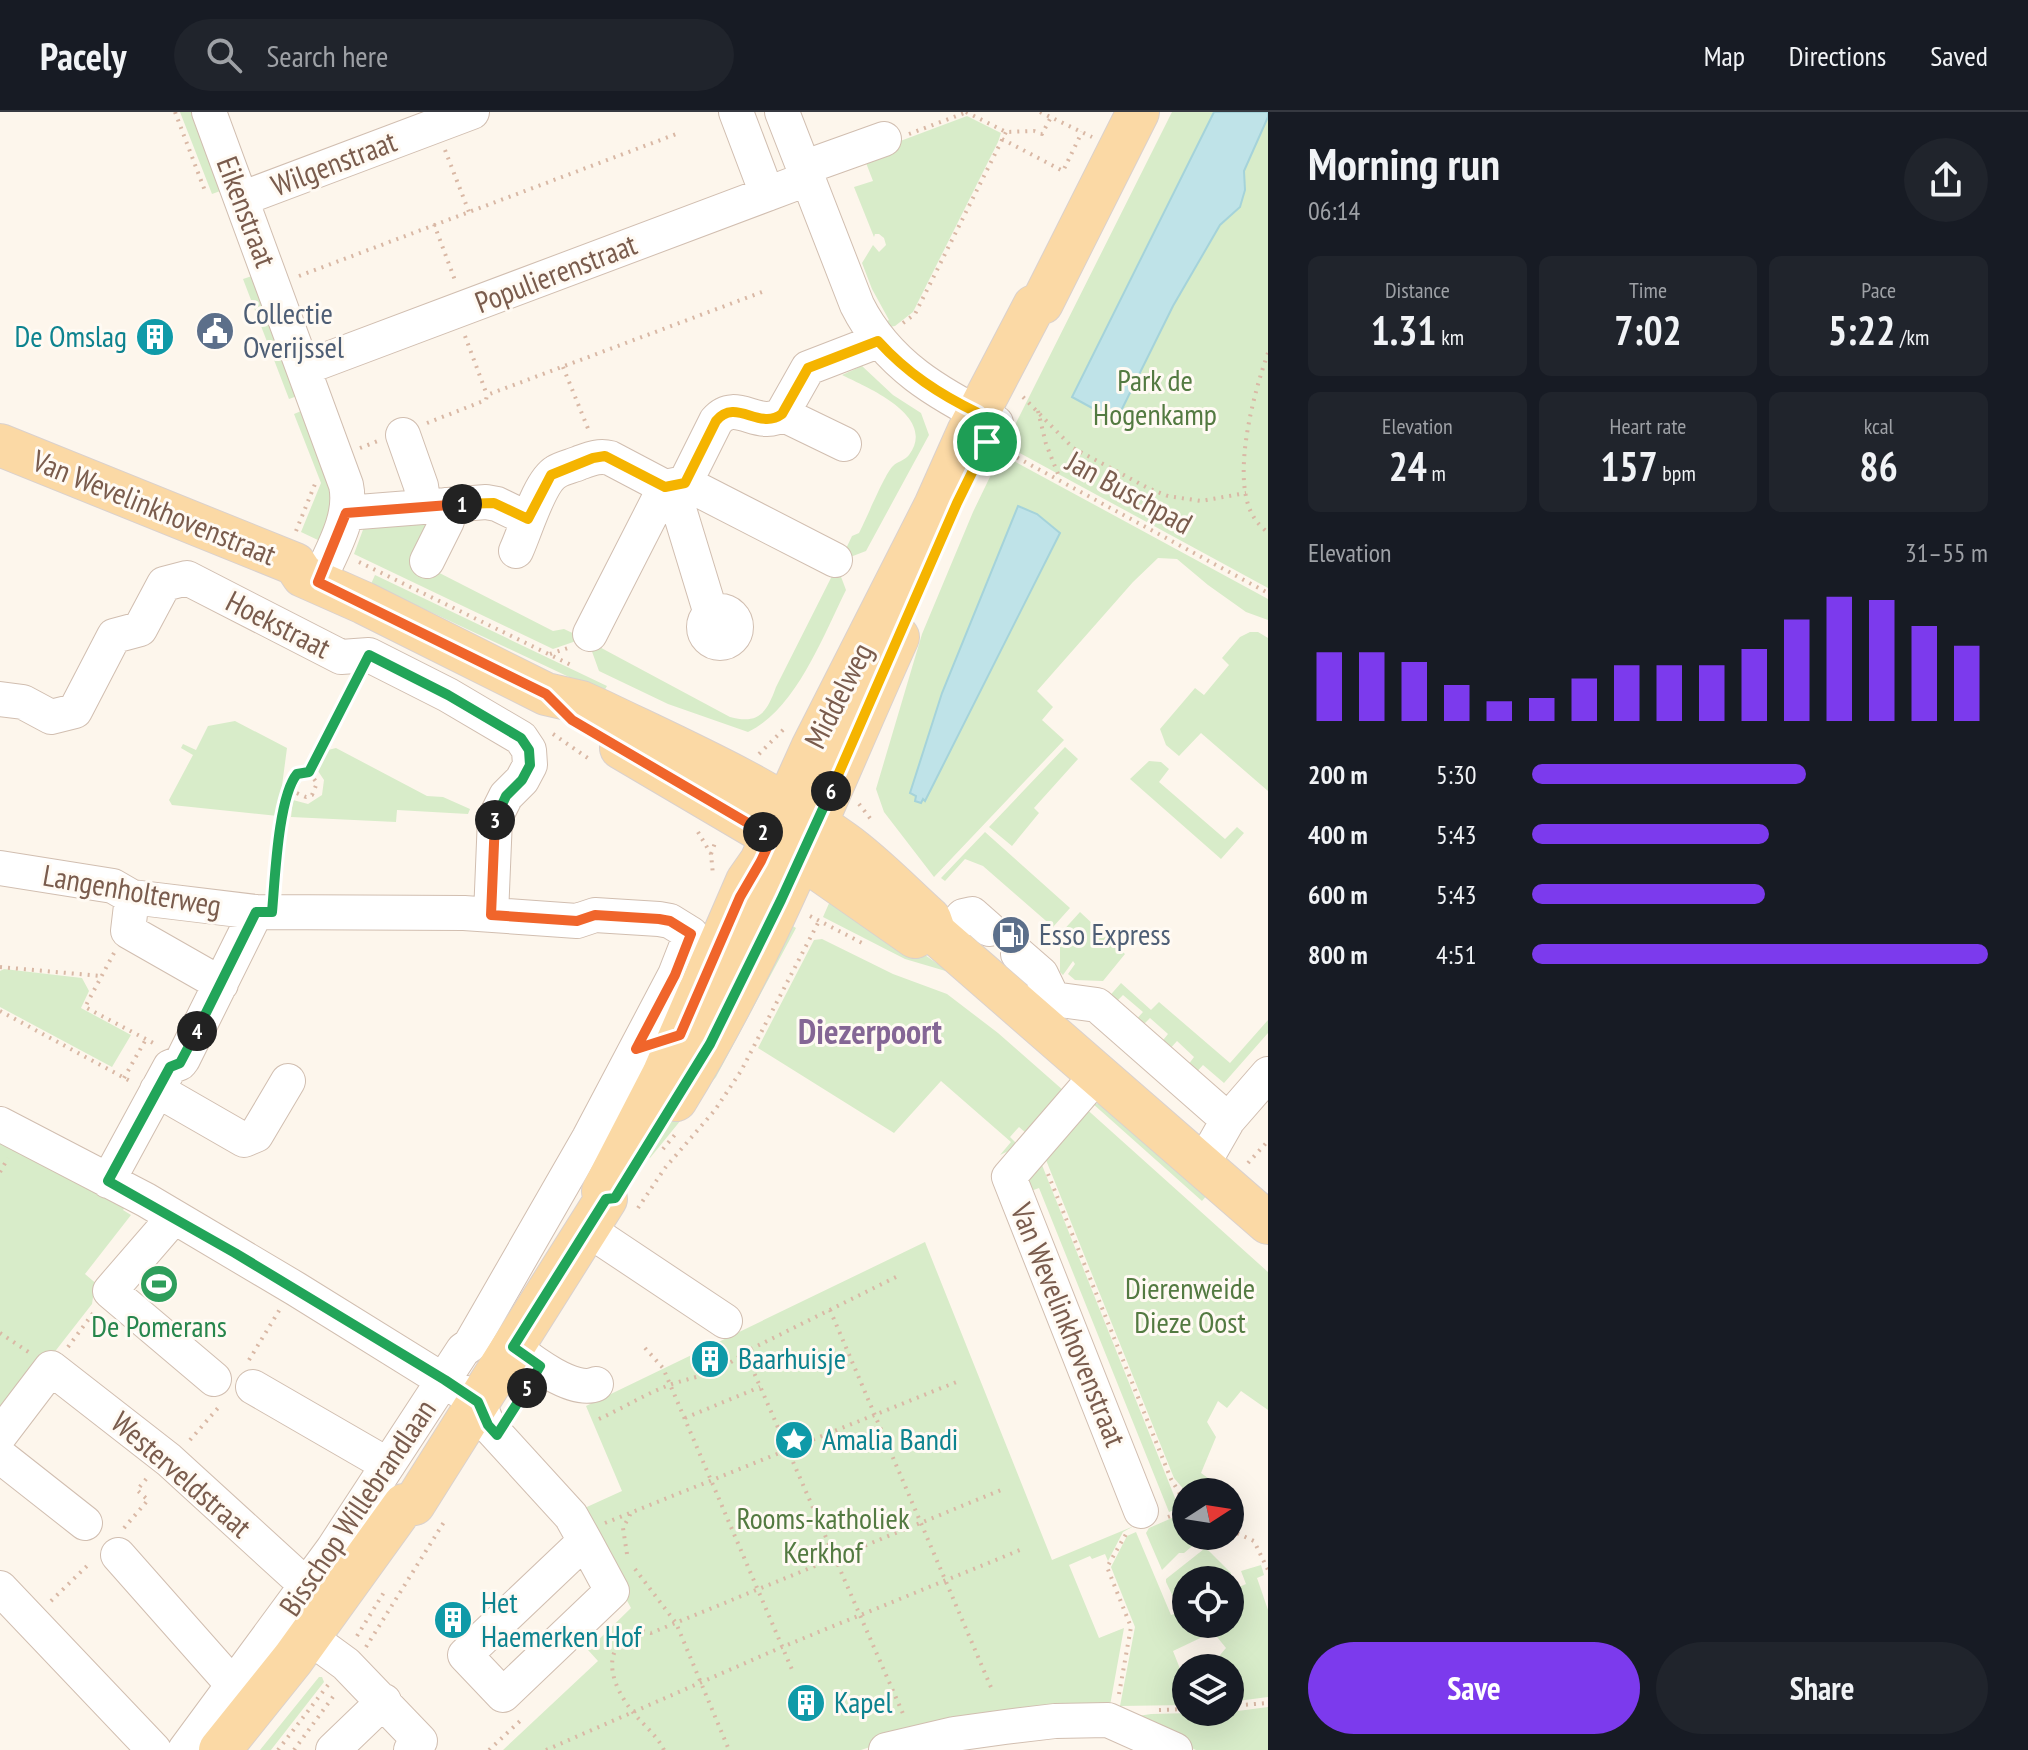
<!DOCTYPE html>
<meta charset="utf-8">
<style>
:root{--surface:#171b24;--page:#20242c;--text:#f1f3f6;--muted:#9ea1a6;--line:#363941;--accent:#7c3aed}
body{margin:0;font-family:"PT Sans Narrow",sans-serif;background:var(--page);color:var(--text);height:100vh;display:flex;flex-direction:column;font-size:30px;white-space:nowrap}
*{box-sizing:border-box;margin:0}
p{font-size:26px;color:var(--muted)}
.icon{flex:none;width:44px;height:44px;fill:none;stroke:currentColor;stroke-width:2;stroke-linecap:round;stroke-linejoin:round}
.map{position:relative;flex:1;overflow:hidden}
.side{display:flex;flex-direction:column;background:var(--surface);width:760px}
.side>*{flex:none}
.needle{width:52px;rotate:78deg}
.fabs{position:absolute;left:1172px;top:1366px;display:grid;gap:16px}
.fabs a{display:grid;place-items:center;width:72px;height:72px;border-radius:50%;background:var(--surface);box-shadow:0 8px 32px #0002;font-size:40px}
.pin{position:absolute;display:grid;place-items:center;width:68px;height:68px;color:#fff;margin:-34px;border:4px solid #fff;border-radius:50%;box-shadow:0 2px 8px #0007}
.km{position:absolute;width:40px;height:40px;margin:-20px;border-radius:50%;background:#222;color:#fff;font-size:22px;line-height:40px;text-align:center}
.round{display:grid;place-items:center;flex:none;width:84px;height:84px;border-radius:42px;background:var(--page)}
.overview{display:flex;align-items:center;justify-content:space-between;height:136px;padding:0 40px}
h1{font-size:44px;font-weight:600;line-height:60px}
.metrics{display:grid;grid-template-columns:repeat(3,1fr);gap:12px;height:136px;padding:8px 40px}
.metrics div{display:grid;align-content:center;border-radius:12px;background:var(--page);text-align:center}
.metrics b{font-size:40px;font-weight:600}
.metrics small{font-size:22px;font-weight:400}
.metrics p{font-size:22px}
.chart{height:224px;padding:16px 40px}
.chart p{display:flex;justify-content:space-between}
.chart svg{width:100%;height:144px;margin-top:8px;stroke:var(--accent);stroke-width:6}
.action{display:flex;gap:16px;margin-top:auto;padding:16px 40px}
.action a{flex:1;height:92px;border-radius:48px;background:var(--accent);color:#fff;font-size:32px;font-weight:600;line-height:92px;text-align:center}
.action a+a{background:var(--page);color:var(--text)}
ul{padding:0 40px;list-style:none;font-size:26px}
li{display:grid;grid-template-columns:128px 96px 1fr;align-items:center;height:60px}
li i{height:20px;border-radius:10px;background:var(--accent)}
header{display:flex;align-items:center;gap:48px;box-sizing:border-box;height:112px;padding:0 40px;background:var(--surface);border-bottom:2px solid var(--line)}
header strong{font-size:38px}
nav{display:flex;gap:44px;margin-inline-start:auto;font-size:28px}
.search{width:560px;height:72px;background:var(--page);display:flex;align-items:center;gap:20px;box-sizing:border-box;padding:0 28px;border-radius:44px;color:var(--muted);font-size:30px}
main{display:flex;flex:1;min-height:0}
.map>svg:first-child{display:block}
.green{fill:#d8ecc9;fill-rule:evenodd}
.water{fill:#bfe3e8;stroke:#a5d3da;stroke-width:2}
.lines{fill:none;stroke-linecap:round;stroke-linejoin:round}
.minor-casing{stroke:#d1beb0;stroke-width:36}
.major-casing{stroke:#dad1cd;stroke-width:44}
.path{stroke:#d9b8a5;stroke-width:4;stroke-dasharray:2 6;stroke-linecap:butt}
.minor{stroke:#fff;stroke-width:34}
.major{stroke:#fbd9a5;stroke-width:42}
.split-1-casing{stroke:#fff;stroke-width:16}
.split-2-casing{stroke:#fff;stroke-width:16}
.split-3-casing{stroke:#fff;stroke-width:16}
.split-4-casing{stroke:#fff;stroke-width:16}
.split-5-casing{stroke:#fff;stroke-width:16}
.split-6-casing{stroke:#fff;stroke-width:16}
.split-7-casing{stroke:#fff;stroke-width:16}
.split-1{stroke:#f5b400;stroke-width:10}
.split-2{stroke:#f0652b;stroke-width:10}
.split-3{stroke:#f0652b;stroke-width:10}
.split-4{stroke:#22a559;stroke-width:10}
.split-5{stroke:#22a559;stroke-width:10}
.split-6{stroke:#22a559;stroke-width:10}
.split-7{stroke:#f5b400;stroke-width:10}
.labels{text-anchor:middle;stroke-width:6;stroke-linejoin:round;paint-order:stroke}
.street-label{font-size:30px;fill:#7a5c4d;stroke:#fffaf3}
.service-label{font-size:30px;fill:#4e5e75;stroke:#fffaf3;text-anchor:start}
.culture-label{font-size:30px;fill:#0d838f;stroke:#fffaf3;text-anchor:start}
.park-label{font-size:30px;fill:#537a41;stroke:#fffaf3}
.leisure-label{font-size:30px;fill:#27864d;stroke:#fffaf3}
.quarter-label{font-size:34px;font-weight:bold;fill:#846695;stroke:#fffaf3}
</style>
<header>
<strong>Pacely</strong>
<div class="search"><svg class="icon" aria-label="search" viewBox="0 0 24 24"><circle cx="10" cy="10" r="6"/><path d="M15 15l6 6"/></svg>Search here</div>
<nav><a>Map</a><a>Directions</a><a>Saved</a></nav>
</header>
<main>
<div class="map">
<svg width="1268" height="1638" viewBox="0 0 1268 1638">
<rect width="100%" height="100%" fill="#fdf6ec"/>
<path class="green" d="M180,0H193L223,78L212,82Z
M1172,0H1268V476L1005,333Z
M967,4L1001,21L998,30L913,200L895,214L889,215L885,210L889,208L872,177L862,151L873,133L879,140L886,133L884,126L879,122H875L874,125L854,75L873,69L863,43Z
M255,163L300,283L289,287L243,167Z
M862,254L893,283L921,301L929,323L866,439L845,447L842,445L852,424L859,421C866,408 885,361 893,354C898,349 904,349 909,343C938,304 866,275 842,263Z
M306,297L335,387L320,429L301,420L321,371L294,302Z
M1001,342L1268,487V508L1246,500L1208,473L1177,447L1158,446L1133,470L1037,579L1053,595L1042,608L1064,628L934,765L884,700L876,677L922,522L973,400ZM1019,394L915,689L987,469Z
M435,409L416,449L553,519L564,517L581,525L579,528L553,537L354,442L364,415Z
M837,454L846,478C823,524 796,597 748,620L668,592L599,559L590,534L592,531L730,605C759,613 767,600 776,575Z
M375,463L607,574L603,581L371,472Z
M1250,520H1258L1268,526V679L1201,621L1179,644L1166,633L1160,617L1195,576L1204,583L1229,553L1222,546L1240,525Z
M235,609L287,636L278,704L172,693L169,688L193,643L181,636L183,632L196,638L208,614Z
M1065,635L1078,647L1034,696L1039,701L1012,734L989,715Z
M336,636L427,684L443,685L470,697L468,702L397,698L396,710L291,705L293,688L308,692L322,683L324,668L316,656L324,639Z
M1149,649L1161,650L1169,657L1159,670L1225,727L1237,715L1244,721L1221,747L1130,667Z
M985,720L1070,796L1053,815L983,754L965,747L945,769L941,766Z
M834,780L839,782L949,860L905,847L823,805Z
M1080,800L1125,842L1103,869L1075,868L1068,862L1075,852L1073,849L1063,863L1060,860V822Z
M786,810L796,816L716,965L650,1046L646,1044L681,994Z
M822,827L893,862L947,882L998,921L1064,979L1026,1021L1019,1015L1010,1025L1019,1034L1000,1043L1011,1030L941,969L894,1021L758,936L814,828Z
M4,857L82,866L89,879L81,896L131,923L112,955L0,895V859Z
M1121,871L1151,898L1159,890L1230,951L1268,908V921L1224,971L1203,953L1194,963L1185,957L1194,945L1177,929L1168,939L1160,932L1168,922L1150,906L1140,916L1134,910L1143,900L1123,883L1113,893L1106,888Z
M1092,991L1101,992L1207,1083L1202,1089Z
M1082,993L1268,1160V1298L1241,1279L1227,1296L1218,1289L1207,1310L1216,1325L1201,1361L1208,1366L1204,1380H1186L1174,1366L1042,1038Z
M0,1017L129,1090L123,1098L131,1103L85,1162L99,1174L94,1179L92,1192L0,1310Z
M1038,1043L1179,1396L1169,1400L1039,1076L1028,1080V1054Z
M925,1130L1052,1448L1134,1414L1123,1420L1108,1449L1105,1442L1092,1447L1090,1444L1069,1453L1099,1526L1124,1516L1109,1599L876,1633L861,1638H503L598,1549L588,1538L631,1496L578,1399L622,1379L586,1294Z
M1172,1406L1180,1408L1186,1415V1424H1195L1196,1431L1184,1441H1179L1162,1458L1146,1421L1149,1416Z
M1136,1420L1171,1503L1181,1500L1186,1506V1512H1230V1479L1246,1472L1241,1459L1261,1453L1264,1463L1257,1466L1268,1498V1585L1230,1590V1556H1209L1226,1536L1213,1520L1173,1539L1186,1572V1593L1120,1594L1135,1515L1111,1455L1127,1424Z
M1204,1437L1209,1439L1231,1461V1469L1186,1468V1489L1176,1491L1166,1470V1467Z
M319,1565H322L324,1570L271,1638H260Z
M1268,1595V1638H1196L1125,1606L1151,1602L1230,1600Z"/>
<path class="water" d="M1214,0H1268V5L1244,59L1245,78L1240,95L1220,113L1173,194L1116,309L1072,285Z
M1018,394L1037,402L1060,421L925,689L923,687L921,691L915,689L916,684L910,681L942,581Z"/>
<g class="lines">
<defs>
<path id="minor" d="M209,0L346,373C353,406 331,440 318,470
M736,0L767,82
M782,0L857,193C887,253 939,282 996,311
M803,56L884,27
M241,87L472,0
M304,256L807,67
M782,302L844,332
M403,323L421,374L424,395
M685,371L716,309C736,285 759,319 782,302L808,256L878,229
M672,374L711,502
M346,401L486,390L497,392L528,407
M516,439C525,420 539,370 556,360C562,356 572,354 579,351C590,347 599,343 610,346L665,375L685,371L835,448
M427,449L447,409L446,393
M704 515a16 16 0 1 1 32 0a16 16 0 1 1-32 0Z
M590,522L665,375
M0,587L23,590L51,605L75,599L114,524L140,517L164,472L187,466L341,545L369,543L448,583L521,626L529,638L530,653L522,668L506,684L495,706L491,803
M0,756L113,774L132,785L256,800L464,801L577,809L595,803L659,807L670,809L691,822L675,863L589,1026L481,1214L470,1233L463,1238L333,1437L185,1638
M132,785L128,819L221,872
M943,828L963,804L972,802L989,817
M1018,842L1041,862L1053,887
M1036,908L1053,887L1097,893L1228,1008
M1098,962L1009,1065L1141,1399
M157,978L244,1028L256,1023L288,969
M0,1012L146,1088L296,1177L478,1290L488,1313L571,1404L585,1429L465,1543L503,1583L612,1479L585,1429
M1199,1050L1212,1036L1228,1008L1268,962
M108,1069L170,955L180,951L183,947L256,800
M174,1105L110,1179L214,1267
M587,1117L725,1209
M513,1235C531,1249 574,1282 596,1272
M253,1275L388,1353
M0,1323L51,1256L169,1348L307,1474
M0,1344L85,1411
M118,1443L233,1573
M0,1476L154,1638
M309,1525L346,1552L420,1629L411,1638
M333,1638L384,1589
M886,1638L954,1622L1005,1615L1055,1609L1108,1608L1175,1638"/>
<path id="major" d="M0,333L295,452L303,464L364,491L546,582L581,590L601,599C684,639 769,676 843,730C874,752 902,782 930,807L935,821L1268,1111
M621,636L772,725L915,825
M676,988C766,842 828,680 898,525
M606,1087L603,1079L663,963L747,769L761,749L812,636L935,394L968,320L1034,194L1042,191L1138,0
M414,1392L606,1087
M220,1638L293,1547L404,1393L414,1392"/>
</defs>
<use href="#minor" class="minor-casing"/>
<use href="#major" class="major-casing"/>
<path class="path" d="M175,0L205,79
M966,0L1006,20L1034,19L1042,22L1051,5
M1040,0L1092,25
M909,22L967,0
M1002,27L1063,59L1082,20
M445,38L469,100
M434,112L456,171
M299,164L679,21
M903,211L915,202L1006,20
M465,224L487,283
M1268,241C1254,280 1229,370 1255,407C1258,412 1264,417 1268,421
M563,255L589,319
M1023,285L1073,336L1148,376L1168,384L1201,389L1246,381
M1038,299L1046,332L1060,367
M427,311L486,288L487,283L762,180
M360,336L378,329
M1003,338L1268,481
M296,419L315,372
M359,450L571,553
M550,542L568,536
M553,622L592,649
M759,642L784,617
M309,660L354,573
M859,692L873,710
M698,720L711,742L713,763
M711,742L716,728
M275,774C278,747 281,683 297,662L309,660L317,671L312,683L306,685L294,680L292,674
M810,804L866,833
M114,841L85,895L157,933
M0,855L101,864
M0,899L132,970
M124,966L146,927
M663,1037L678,1019
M1248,1051L1268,1029
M0,1060L8,1046
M1048,1062L1171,1367L1186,1392
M638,1096L665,1056L715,998L741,959L819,809
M830,1198L993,1580
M0,1221L30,1241
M68,1235L94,1200
M645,1236L663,1256L793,1560
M745,1240L904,1604
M249,1248L280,1197
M685,1306L760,1275
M599,1307C623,1296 647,1281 672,1272C704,1262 717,1262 745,1240L900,1163
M190,1328L218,1296
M1168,1405L1186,1398
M605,1411L959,1269
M124,1416L148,1388L137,1378L147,1366
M1230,1418L1254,1429L1268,1458
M627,1442L623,1416L631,1401
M635,1457L676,1511L729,1638
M51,1489L90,1451
M357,1524L386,1477
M366,1535L444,1410
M1119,1582L1131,1515L1107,1455L1126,1422
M1230,1594L1268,1591
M1159,1598L1186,1597
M278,1638L328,1573
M294,1638L335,1582
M489,1638L520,1609L518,1605
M546,1638L782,1535L1025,1436
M664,1638C656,1622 643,1613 632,1599C610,1571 598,1533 641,1518L651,1521L1001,1378"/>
<use href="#minor" class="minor"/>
<use href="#major" class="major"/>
</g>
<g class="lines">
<defs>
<path id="split-1" d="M462,392L494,391L528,407L551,363L593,346L605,344L665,375L685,371L716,309C736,285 759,319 782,302L808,256L878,229C907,261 939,282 978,301L968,320L987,330"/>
<path id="split-2" d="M462,392L346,401L318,470L546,582L572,608L763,720"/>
<path id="split-3" d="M495,708L491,803L577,809L595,803L659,807L670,809L691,822L675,863L636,937L680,923L740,785L761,749L772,725L763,720"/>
<path id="split-4" d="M197,919L256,800H272C275,768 278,685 297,662L309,660L369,543L448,583L521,626L529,638L530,653L522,668L506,684L495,708"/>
<path id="split-5" d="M197,919L180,951L170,955L108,1069L235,1141L445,1268L478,1290L488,1313L497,1323L527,1276"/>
<path id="split-6" d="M527,1276L540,1254L513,1235L606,1087L615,1086L710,932L781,788L831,679"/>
<path id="split-7" d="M831,679L957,391L987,330"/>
</defs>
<use href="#split-1" class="split-1-casing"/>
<use href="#split-2" class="split-2-casing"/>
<use href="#split-3" class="split-3-casing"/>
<use href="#split-4" class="split-4-casing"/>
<use href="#split-5" class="split-5-casing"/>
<use href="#split-6" class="split-6-casing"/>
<use href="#split-7" class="split-7-casing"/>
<use href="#split-1" class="split-1"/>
<use href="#split-2" class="split-2"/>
<use href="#split-3" class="split-3"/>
<use href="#split-4" class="split-4"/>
<use href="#split-5" class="split-5"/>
<use href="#split-6" class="split-6"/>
<use href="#split-7" class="split-7"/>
</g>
<defs>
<symbol id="civic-disc" viewBox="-11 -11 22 22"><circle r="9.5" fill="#5c6f8a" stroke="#fffaf3"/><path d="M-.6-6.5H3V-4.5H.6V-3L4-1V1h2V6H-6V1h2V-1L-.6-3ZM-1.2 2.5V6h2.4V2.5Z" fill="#fff"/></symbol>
<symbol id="building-disc" viewBox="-11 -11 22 22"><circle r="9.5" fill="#0f9aa8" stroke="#fffaf3"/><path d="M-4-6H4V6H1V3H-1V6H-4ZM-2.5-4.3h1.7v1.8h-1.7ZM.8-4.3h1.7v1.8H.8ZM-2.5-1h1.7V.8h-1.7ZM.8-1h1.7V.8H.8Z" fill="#fff"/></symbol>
<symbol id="fuel-disc" viewBox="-11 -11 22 22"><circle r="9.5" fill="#5c6f8a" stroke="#fffaf3"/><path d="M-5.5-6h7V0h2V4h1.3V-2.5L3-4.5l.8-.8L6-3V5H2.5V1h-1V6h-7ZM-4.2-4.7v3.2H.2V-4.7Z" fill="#fff"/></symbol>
<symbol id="stadium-disc" viewBox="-11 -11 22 22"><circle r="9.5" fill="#2e9e5b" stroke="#fffaf3"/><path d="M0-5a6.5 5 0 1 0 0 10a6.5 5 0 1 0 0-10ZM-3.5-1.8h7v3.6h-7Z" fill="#fff"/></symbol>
<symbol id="sight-disc" viewBox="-11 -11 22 22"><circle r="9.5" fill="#0f9aa8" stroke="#fffaf3"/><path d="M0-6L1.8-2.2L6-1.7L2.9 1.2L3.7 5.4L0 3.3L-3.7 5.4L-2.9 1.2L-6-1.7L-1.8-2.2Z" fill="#fff"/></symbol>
</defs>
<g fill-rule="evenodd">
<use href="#civic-disc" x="193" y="197" width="44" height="44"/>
<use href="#building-disc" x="133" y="203" width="44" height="44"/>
<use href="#fuel-disc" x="989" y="801" width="44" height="44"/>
<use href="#stadium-disc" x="137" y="1150" width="44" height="44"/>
<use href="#building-disc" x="688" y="1225" width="44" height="44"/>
<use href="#sight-disc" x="772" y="1306" width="44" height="44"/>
<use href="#building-disc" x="431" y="1486" width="44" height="44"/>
<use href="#building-disc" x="784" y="1569" width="44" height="44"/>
</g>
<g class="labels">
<g class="street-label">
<text transform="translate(334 52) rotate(-21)" y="10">Wilgenstraat</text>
<text transform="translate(246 100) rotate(69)" y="10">Eikenstraat</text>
<text transform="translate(556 162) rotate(-21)" y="10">Populierenstraat</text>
<text transform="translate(1129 381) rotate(29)" y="10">Jan Buschpad</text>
<text transform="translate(154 396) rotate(22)" y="10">Van Wevelinkhovenstraat</text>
<text transform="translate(278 513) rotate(27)" y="10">Hoekstraat</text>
<text transform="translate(839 584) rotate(-63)" y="10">Middelweg</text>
<text transform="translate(132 779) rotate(10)" y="10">Langenholterweg</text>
<text transform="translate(1068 1213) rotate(68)" y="10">Van Wevelinkhovenstraat</text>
<text transform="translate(181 1363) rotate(41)" y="10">Westerveldstraat</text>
<text transform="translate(358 1396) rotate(-56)" y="10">Bisschop Willebrandlaan</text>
</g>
<g class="service-label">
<text x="243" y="212">Collectie<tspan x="243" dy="34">Overijssel</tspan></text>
<text x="1039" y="833">Esso Express</text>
</g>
<g class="culture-label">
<text x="127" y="235" text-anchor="end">De Omslag</text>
<text x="738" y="1257">Baarhuisje</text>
<text x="822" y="1338">Amalia Bandi</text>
<text x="481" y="1501">Het<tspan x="481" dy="34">Haemerken Hof</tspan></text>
<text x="834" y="1601">Kapel</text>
</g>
<g class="park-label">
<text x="1155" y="279">Park de<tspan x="1155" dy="34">Hogenkamp</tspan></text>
<text x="1190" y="1187">Dierenweide<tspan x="1190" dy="34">Dieze Oost</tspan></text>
<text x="823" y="1417">Rooms-katholiek<tspan x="823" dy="34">Kerkhof</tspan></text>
</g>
<g class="leisure-label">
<text x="159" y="1225">De Pomerans</text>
</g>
<g class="quarter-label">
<text x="870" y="932">Diezerpoort</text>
</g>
</g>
</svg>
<div class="fabs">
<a><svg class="needle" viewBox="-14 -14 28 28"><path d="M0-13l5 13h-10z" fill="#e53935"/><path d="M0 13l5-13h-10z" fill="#9ea1a6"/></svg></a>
<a><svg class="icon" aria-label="locate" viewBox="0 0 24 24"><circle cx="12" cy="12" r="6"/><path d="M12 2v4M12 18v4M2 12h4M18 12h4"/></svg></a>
<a><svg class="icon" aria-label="layers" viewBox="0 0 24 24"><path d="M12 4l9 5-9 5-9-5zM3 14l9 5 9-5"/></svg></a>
</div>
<div class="pin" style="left:987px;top:330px;background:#1e9e55"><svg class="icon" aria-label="arrive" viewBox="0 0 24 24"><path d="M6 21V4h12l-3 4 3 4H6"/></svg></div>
<b class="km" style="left:462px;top:392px">1</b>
<b class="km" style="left:763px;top:720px">2</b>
<b class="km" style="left:495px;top:708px">3</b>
<b class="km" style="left:197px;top:919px">4</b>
<b class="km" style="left:527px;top:1276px">5</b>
<b class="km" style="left:831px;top:679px">6</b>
</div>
<section class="side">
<div class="overview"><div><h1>Morning run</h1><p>06:14</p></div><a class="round"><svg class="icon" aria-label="share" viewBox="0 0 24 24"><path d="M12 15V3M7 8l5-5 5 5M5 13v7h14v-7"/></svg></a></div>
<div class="metrics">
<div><p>Distance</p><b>1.31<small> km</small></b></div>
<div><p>Time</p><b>7:02</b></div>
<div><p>Pace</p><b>5:22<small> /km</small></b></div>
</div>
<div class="metrics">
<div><p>Elevation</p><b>24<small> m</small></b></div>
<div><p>Heart rate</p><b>157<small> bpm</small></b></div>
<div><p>kcal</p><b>86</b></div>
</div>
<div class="chart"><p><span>Elevation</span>31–55 m</p>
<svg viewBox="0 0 160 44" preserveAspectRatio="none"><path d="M5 44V23M15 44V23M25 44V26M35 44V33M45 44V38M55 44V37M65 44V31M75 44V27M85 44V27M95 44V27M105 44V22M115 44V13M125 44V6M135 44V7M145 44V15M155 44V21"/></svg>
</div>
<ul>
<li><b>200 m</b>5:30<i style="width:60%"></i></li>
<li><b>400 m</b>5:43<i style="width:52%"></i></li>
<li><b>600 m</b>5:43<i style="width:51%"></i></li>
<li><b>800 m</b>4:51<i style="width:100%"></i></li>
</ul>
<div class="action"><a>Save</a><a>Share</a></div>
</section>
</main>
